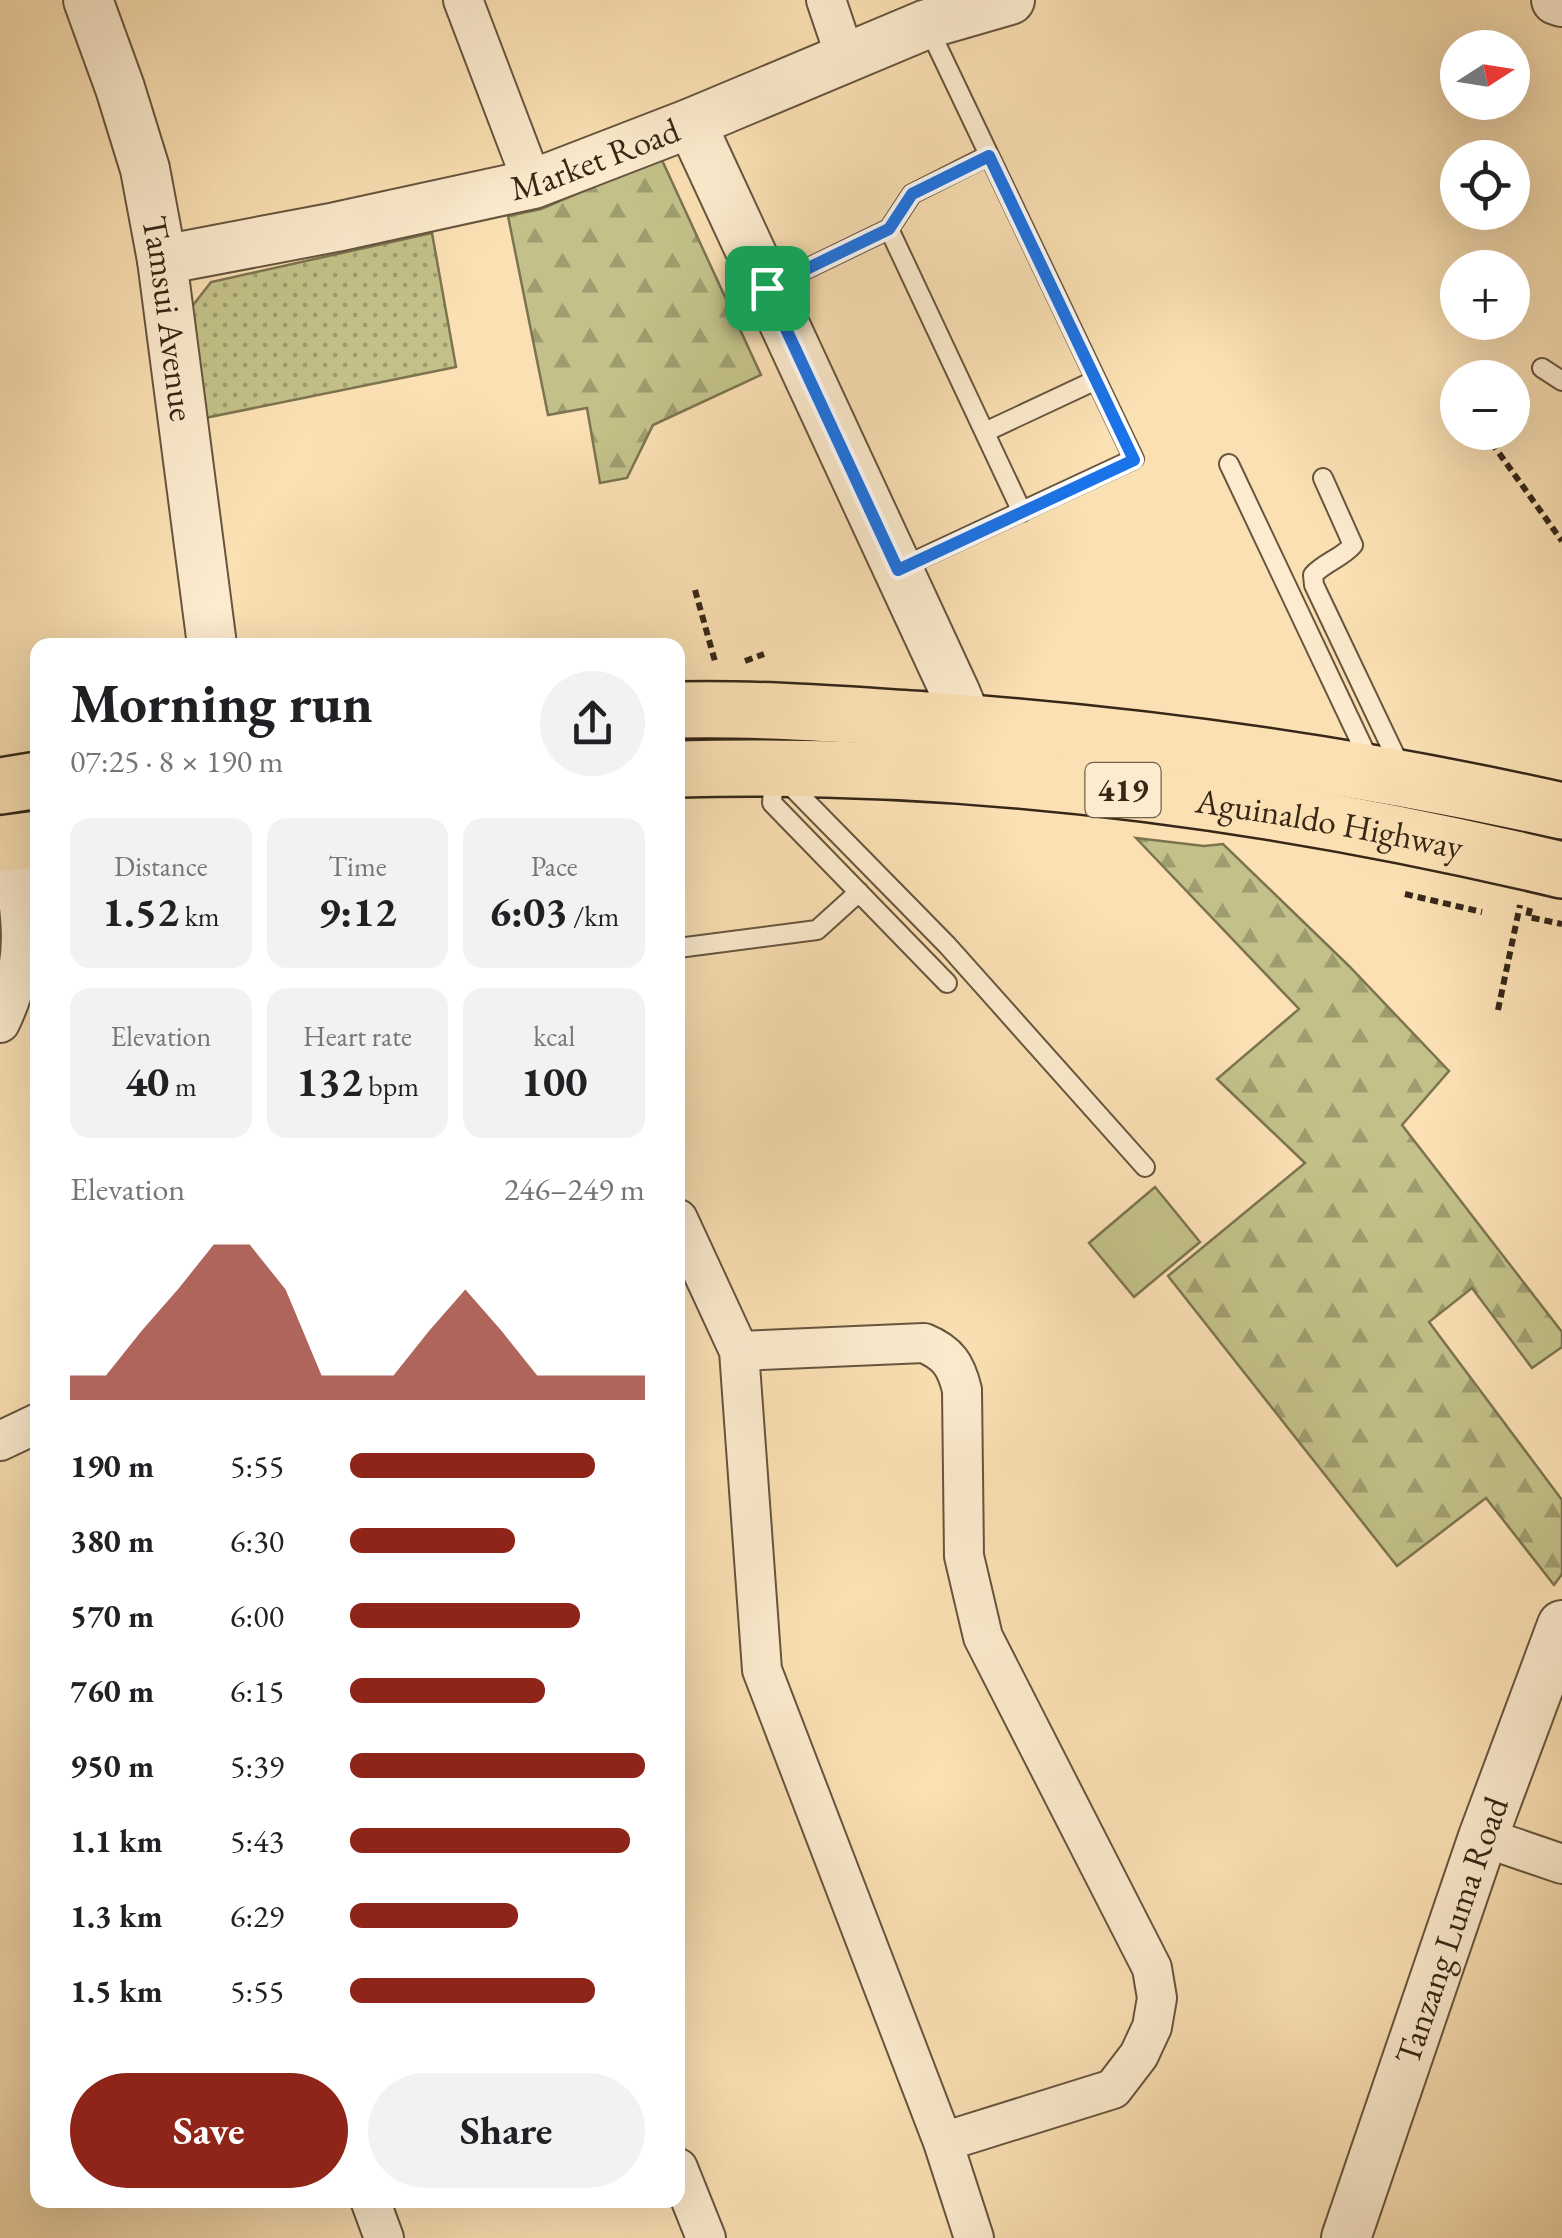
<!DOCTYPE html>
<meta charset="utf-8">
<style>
:root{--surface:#fff;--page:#f2f2f2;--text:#202124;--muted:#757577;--accent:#8f2418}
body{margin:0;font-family:"EB Garamond",serif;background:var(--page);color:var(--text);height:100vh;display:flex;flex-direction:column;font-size:38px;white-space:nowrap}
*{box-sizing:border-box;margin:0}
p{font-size:32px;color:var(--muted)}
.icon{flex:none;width:55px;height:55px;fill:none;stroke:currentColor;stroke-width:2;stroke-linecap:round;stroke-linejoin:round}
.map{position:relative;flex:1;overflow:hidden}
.drawer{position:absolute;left:30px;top:638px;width:655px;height:1570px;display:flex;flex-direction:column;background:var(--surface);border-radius:20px;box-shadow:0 10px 40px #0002}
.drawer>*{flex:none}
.needle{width:65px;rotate:78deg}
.buttons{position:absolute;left:1440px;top:30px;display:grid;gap:20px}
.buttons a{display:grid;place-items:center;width:90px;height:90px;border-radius:50%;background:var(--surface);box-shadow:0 10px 40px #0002;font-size:50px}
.pin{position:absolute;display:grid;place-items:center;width:85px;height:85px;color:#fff;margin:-42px;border-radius:20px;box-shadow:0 5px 15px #0006}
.round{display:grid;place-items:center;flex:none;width:105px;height:105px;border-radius:52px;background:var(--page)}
.headline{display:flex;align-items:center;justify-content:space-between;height:170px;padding:0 40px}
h1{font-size:55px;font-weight:700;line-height:75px}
.metrics{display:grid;grid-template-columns:repeat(3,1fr);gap:15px;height:170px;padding:10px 40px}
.metrics div{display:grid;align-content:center;border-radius:20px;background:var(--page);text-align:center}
.metrics b{font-size:42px;font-weight:700}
.metrics small{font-size:28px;font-weight:400}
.metrics p{font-size:28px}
.chart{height:280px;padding:20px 40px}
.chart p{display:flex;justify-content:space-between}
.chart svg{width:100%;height:180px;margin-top:10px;fill:var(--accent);opacity:.7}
.action{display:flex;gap:20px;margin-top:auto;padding:20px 40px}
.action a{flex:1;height:115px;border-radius:60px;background:var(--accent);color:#fff;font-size:40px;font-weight:700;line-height:115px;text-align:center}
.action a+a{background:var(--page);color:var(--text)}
ul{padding:0 40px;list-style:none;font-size:32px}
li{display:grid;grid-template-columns:160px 120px 1fr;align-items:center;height:75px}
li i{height:25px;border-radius:12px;background:var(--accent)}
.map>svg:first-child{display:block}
.grass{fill:url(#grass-dots);stroke:#7c7450;stroke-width:2.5}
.forest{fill:url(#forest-firs);stroke:#7c7450;stroke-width:2.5}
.garden{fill:#c3c189;stroke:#7c7450;stroke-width:2.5}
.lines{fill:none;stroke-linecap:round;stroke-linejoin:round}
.service-casing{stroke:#67553e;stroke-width:22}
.minor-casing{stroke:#67553e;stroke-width:42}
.tertiary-casing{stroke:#67553e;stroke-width:52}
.trunk-casing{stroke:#362717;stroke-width:60}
.path{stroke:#362717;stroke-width:6;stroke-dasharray:8 5;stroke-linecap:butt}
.service{stroke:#fcebce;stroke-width:18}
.minor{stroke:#fcebce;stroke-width:38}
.tertiary{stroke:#fcebce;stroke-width:48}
.trunk{stroke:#fae0b3;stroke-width:55}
.route-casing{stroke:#fff;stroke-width:20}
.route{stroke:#1a73e8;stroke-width:12}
.labels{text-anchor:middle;stroke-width:8;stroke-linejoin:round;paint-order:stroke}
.shield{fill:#fcebce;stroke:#71624e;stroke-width:2.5}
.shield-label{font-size:32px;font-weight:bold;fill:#362717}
.street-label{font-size:35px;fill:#362717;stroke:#fcebce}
</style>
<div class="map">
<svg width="1562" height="2238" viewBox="0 0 1562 2238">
<defs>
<pattern id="grass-dots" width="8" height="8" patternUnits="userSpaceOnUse" patternTransform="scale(2.5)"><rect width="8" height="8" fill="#c3c189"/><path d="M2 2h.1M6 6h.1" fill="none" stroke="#9f9d6f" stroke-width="1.8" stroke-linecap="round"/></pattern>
<pattern id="forest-firs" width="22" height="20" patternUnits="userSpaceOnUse" patternTransform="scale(2.5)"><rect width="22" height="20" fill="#c3c189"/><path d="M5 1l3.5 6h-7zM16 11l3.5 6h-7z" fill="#9f9d6f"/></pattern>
</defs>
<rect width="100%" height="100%" fill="#fae0b3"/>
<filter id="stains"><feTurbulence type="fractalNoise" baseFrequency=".002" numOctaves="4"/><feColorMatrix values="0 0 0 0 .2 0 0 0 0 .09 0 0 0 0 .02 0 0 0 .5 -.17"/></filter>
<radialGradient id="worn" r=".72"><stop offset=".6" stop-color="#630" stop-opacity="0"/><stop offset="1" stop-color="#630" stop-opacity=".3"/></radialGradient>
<path class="grass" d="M432,233L456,367L205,418L190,309L211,282Z"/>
<path class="forest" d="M661,158L761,375L653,425L627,478L600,483L587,408L548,415L508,216L541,209Z
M1136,838L1204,846L1223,844L1349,966L1449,1071L1402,1125L1562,1332V1347L1532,1368L1472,1288L1429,1322L1562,1500V1574L1554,1585L1486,1498L1397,1566L1168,1276L1305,1163L1217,1079L1299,1009Z"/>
<path class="garden" d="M1155,1187L1200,1242L1134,1297L1089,1243Z"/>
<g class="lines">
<defs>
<path id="service" d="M889,229L1022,512
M771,286L889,229L912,194L989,155
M1542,368L1562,381
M985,432L1096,380
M1229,464L1370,762
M1323,478L1353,545C1342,558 1325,562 1313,575L1314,585L1402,770
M898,569L1134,459L928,27
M774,774L772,803L947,983
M785,780L947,945L1145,1167
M678,948L817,930L859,892"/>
<path id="minor" d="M463,0L533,184
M826,0L846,59
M0,1023C32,958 21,911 8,843
M678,1219L739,1351L762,1670L943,2142L974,2238
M739,1351L924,1343C948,1353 956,1365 962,1390L964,1556L983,1637L1152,1968L1157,1998L1152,2027L1139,2055L1113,2089L943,2142
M0,1441L38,1423
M1483,1837L1562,1864
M678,2168L706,2238
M370,2200L384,2238"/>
<g id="tertiary">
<path id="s1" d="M88,0L120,88L145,169L162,260L212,645"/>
<path d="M1556,0L1562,2"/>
<path d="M691,123L955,692L980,752"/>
<path id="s2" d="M162,260L336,227L533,184L691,123L927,24L1010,0"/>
<path id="s3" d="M1346,2238L1483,1837L1562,1625"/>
</g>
<g id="trunk">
<path d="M678,710C761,708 845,715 929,720C1143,735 1353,764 1562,811"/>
<path id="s4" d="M678,769C975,761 1273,801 1562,870"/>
<path d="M0,786L38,780"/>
<path d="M0,844L38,839"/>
</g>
</defs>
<use href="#service" class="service-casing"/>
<use href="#minor" class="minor-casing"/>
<use href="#tertiary" class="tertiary-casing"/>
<use href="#trunk" class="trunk-casing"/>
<path class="path" d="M1452,388L1458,395
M1484,432L1562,541
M695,590L716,665
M745,661L764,654
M1405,894L1482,912
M1530,908L1528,917L1562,924
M1498,1010L1520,905"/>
<use href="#service" class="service"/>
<use href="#minor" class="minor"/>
<use href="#tertiary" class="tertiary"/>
<use href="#trunk" class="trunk"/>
</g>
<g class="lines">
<defs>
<path id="route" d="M989,156L1134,460L898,570L767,288L889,229L912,194Z"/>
</defs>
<use href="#route" class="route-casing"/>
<use href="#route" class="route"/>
</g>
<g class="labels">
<rect class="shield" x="1085.5" y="763" width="75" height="54" rx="8"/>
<g class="shield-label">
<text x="1123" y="801">419</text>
</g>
<g class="street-label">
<text dy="12" stroke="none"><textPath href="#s2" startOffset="445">Market Road</textPath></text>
<text dy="12" stroke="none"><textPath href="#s1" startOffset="330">Tamsui Avenue</textPath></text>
<text dy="12" stroke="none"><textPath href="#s4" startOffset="655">Aguinaldo Highway</textPath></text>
<text dy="12" stroke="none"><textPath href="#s3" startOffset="325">Tanzang Luma Road</textPath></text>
</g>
</g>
<rect width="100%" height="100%" filter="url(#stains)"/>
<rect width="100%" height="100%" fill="url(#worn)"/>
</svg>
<div class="buttons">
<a><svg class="needle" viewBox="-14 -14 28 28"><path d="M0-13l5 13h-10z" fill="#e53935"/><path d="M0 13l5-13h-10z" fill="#757577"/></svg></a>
<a><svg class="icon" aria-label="locate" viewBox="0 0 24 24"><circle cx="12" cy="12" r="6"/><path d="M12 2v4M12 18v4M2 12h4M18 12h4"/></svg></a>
<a>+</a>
<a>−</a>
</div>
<div class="pin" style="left:767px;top:288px;background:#1e9e55"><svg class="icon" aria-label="arrive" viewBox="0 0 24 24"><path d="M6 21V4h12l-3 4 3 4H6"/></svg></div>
<section class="drawer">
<div class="headline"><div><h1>Morning run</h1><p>07:25 · 8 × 190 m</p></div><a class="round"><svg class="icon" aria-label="share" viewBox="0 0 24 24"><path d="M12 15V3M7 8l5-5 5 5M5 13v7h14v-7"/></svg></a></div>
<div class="metrics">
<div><p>Distance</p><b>1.52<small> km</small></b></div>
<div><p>Time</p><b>9:12</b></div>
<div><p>Pace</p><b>6:03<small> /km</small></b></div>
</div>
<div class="metrics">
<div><p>Elevation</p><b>40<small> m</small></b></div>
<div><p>Heart rate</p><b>132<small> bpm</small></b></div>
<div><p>kcal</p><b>100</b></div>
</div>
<div class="chart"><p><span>Elevation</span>246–249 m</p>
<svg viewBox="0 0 160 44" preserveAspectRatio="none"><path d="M0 44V38L10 38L20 27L30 17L40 6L50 6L60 17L70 38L80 38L90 38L100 27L110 17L120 27L130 38L140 38L150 38L160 38V44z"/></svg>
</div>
<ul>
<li><b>190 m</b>5:55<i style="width:83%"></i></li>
<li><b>380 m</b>6:30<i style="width:56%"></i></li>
<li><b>570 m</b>6:00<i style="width:78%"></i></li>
<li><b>760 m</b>6:15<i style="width:66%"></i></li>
<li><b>950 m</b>5:39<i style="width:100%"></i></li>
<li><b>1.1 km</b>5:43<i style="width:95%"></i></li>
<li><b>1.3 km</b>6:29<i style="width:57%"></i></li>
<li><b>1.5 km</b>5:55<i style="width:83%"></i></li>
</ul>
<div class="action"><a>Save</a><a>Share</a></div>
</section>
</div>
